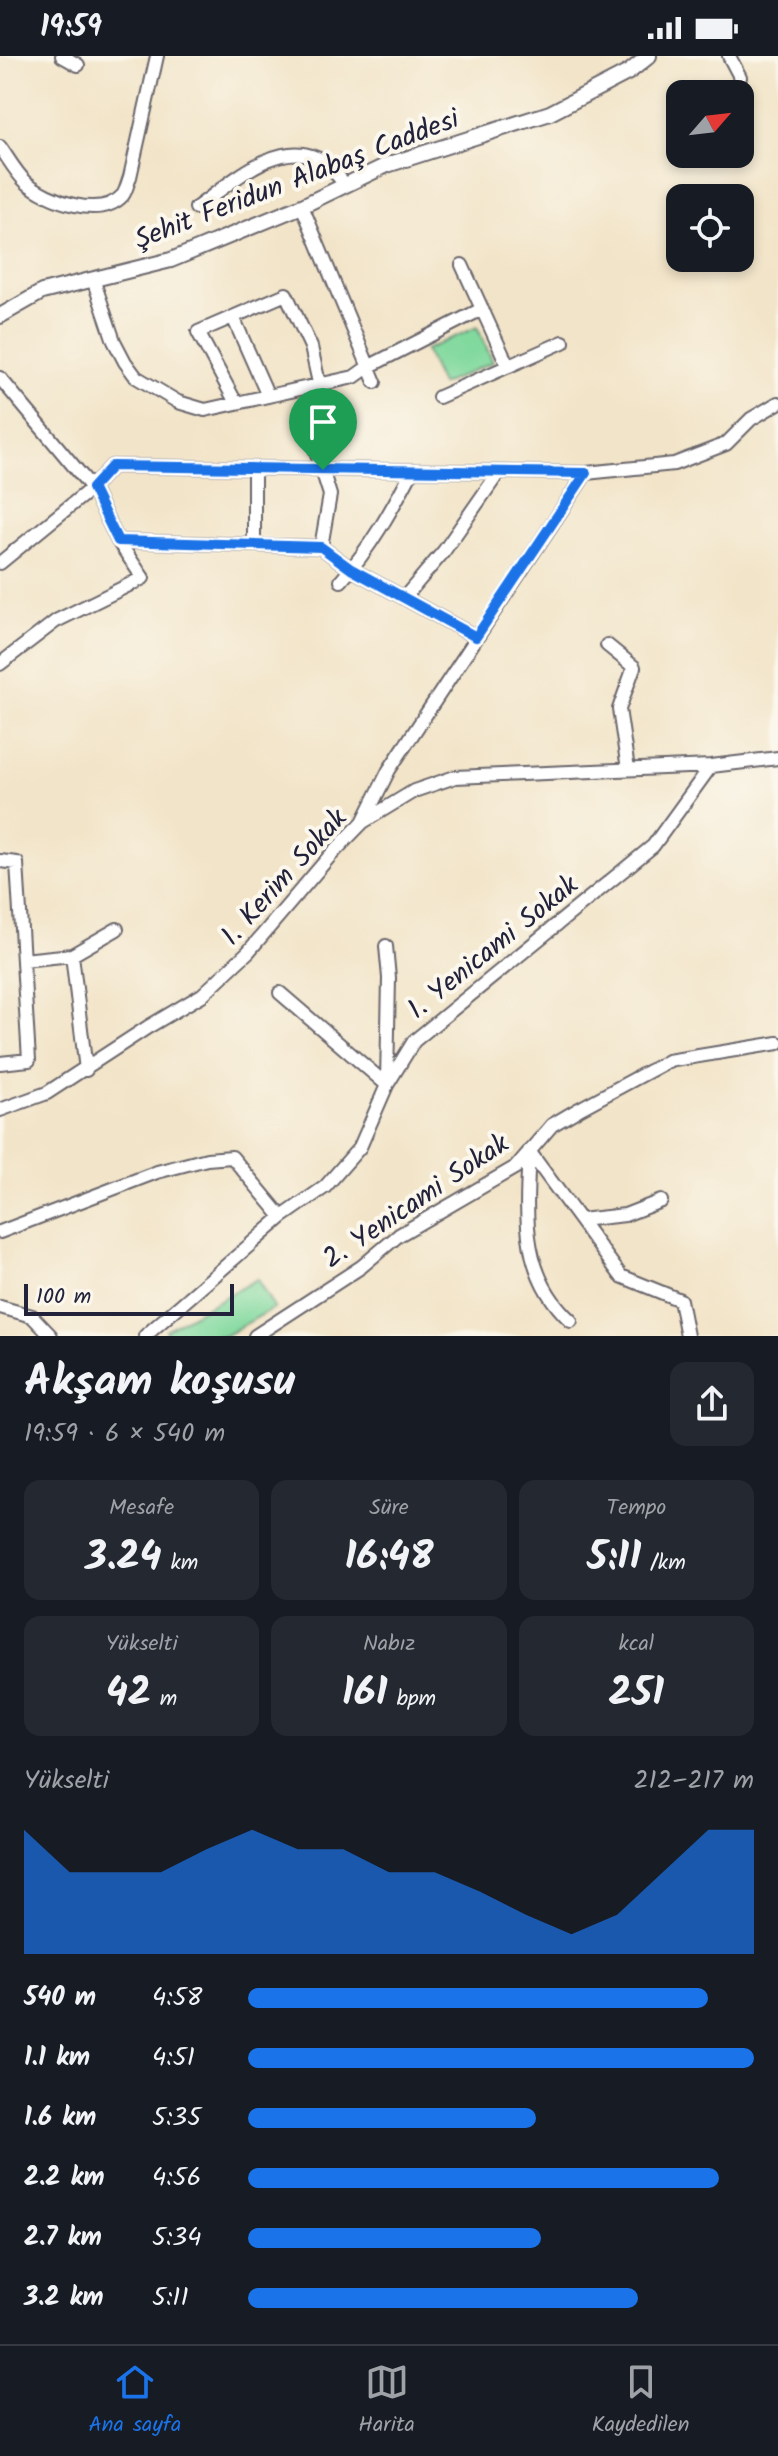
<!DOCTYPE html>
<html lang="tr">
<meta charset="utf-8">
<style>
:root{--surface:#171b24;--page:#242831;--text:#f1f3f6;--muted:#9ea1a6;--line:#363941;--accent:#1a73e8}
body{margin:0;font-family:Kalam,sans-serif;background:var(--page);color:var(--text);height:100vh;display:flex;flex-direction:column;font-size:30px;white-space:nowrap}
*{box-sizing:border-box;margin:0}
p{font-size:26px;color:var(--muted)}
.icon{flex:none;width:44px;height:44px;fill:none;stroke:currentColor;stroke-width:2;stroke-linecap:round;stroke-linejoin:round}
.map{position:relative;height:1280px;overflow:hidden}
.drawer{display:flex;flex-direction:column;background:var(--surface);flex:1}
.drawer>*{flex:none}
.needle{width:52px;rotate:62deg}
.tools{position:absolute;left:666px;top:24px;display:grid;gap:16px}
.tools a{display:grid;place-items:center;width:88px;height:88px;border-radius:16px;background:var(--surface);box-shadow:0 4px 12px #0003;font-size:40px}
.scale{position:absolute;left:24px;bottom:20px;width:210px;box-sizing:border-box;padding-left:8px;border:4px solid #22223b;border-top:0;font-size:22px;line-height:28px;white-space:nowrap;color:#22223b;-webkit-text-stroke:6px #fbf7ec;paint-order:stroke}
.pin{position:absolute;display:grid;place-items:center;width:68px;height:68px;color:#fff;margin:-82px -34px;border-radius:50% 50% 50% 0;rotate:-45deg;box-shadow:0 0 8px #0007}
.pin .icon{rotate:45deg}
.round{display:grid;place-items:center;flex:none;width:84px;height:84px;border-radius:16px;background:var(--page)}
.overview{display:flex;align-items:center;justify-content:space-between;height:136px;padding:0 24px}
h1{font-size:44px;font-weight:700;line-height:60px}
.metrics{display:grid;grid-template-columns:repeat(3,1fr);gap:12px;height:136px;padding:8px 24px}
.metrics div{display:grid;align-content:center;border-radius:16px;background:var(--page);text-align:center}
.metrics b{font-size:40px;font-weight:700}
.metrics small{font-size:22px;font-weight:400}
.metrics p{font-size:22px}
.chart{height:224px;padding:16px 24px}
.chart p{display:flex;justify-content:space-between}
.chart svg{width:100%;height:144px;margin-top:8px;fill:var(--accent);opacity:.7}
ul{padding:0 24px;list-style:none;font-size:26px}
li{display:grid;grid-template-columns:128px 96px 1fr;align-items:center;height:60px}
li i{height:20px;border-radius:10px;background:var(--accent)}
.status{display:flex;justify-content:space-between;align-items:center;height:56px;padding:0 40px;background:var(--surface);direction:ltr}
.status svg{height:22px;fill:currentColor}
.dock{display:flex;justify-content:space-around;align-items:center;height:112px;border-top:2px solid var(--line);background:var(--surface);font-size:22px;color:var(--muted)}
.dock a{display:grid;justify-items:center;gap:4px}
.dock .on{color:var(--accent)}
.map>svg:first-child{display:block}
.green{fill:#81d99e;stroke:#527e6c;stroke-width:2}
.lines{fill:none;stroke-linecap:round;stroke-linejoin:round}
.minor-casing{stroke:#6b666c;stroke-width:16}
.tertiary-casing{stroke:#6b666c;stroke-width:18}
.minor{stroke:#fff;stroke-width:12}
.tertiary{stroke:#fff;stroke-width:14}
.route-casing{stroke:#fff;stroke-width:16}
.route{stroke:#1a73e8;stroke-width:10}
.labels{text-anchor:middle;stroke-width:8;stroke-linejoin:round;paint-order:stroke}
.street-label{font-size:28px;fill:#22223b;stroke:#fbf7ec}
</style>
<div class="status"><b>19:59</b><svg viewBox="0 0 49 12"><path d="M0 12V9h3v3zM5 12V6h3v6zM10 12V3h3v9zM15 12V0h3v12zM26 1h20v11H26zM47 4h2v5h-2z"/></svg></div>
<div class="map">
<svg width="778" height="1280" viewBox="0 0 778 1280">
<rect width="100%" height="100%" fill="#fbf7ec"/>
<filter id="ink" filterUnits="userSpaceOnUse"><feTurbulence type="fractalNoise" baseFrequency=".0125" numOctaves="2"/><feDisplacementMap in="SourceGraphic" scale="16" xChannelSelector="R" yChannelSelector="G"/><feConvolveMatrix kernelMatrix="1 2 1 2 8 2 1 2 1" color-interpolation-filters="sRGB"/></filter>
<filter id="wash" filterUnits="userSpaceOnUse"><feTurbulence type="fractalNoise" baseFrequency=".006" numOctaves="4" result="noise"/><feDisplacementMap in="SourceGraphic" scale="32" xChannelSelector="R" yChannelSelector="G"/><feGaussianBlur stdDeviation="1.8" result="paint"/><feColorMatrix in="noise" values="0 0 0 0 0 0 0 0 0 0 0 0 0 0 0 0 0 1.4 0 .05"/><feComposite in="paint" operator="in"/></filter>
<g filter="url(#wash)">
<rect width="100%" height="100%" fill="#f2e4c8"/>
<path class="green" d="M477,271L493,306L441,329L425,294Z
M257,1223L274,1252L224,1280H168L165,1274Z"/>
</g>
<g filter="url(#ink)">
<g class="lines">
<defs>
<path id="minor" d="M62,0L78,9
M729,0L740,21
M0,91C8,102 16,117 26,126C48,145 101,164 123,139C126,135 128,126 130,121L157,0
M302,150L375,326
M196,152C229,129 281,77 324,106C332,112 339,122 346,129
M462,209L508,310
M93,223L114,285L125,306L136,321L178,346L205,354L354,321L368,311L482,253
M233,261L268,340
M0,322L92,432L118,485L143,522L56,565L0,608
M439,341L563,286
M236,347L198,276L286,238L311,291L319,327L312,382L330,439L321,491
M118,485L321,491L351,513L476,581
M254,487V413
M0,507L92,432L112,410L586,417
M341,525C371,491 391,455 412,415
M404,542L444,495L499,416
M607,589L634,611L619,653L628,713
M363,766L389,714L586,417L674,408L726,388L751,363L778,347
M0,805L17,807L29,1004L0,1007
M386,890L389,922L387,1026
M72,899L86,1014
M23,904L72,899L117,873
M280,937L387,1029
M0,1054L47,1037L148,971L202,939L248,896L329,801L363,766L414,735L455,721L711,710L778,702
M529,1095L621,1220L680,1244L687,1280
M529,1095C526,1158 520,1218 571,1265
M580,1164L625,1159L661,1145
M0,1176L157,1116L207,1103L232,1101L282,1161
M0,1251L32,1260L51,1280
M145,1280L282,1161L325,1131L360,1091L387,1029L414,985L653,790L711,710
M255,1280L361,1211L399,1179L516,1111L552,1069L579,1053L668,1005L778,987"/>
<path id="tertiary" d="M0,260L42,236L171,204L302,150L387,109L550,57L629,16L649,0"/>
</defs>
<use href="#minor" class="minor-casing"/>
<use href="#tertiary" class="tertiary-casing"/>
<use href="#minor" class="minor"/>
<use href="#tertiary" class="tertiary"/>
</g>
</g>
<g class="lines" filter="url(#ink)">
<defs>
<path id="route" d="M112,410L586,417L476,581L351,513L321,491L118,485L92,432Z"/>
</defs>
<use href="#route" class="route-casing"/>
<use href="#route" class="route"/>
</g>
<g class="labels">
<g class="street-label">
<text transform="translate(296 122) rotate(-21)" y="10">Şehit Feridun Alabaş Caddesi</text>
<text transform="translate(283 820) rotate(-48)" y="10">1. Kerim Sokak</text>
<text transform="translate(492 890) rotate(-39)" y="10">1. Yenicami Sokak</text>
<text transform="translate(415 1144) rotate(-34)" y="10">2. Yenicami Sokak</text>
</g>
</g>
</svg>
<div class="tools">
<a><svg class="needle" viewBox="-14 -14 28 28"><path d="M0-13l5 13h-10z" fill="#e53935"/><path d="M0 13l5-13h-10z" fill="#9ea1a6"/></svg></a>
<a><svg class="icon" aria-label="locate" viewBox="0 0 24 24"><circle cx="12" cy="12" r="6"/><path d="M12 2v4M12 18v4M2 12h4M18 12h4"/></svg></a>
</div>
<div class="scale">100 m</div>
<div class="pin" style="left:323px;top:414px;background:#1e9e55"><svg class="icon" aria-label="arrive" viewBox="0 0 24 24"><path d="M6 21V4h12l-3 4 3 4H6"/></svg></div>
</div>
<section class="drawer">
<div class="overview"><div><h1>Akşam koşusu</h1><p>19:59 · 6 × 540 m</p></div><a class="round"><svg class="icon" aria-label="share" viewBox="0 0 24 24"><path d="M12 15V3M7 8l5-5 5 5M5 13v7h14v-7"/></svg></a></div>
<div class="metrics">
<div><p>Mesafe</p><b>3.24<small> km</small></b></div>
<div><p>Süre</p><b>16:48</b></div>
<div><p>Tempo</p><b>5:11<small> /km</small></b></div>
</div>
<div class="metrics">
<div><p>Yükselti</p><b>42<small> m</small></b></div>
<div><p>Nabız</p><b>161<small> bpm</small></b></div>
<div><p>kcal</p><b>251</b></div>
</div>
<div class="chart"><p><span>Yükselti</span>212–217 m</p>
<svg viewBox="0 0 160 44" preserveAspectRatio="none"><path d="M0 44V6L10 19L20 19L30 19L40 12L50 6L60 12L70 12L80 19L90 19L100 25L110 32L120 38L130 32L140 19L150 6L160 6V44z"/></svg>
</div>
<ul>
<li><b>540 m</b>4:58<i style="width:91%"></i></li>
<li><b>1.1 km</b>4:51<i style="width:100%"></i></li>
<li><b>1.6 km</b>5:35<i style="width:57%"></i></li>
<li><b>2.2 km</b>4:56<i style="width:93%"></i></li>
<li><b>2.7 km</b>5:34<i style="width:58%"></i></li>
<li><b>3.2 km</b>5:11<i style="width:77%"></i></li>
</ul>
</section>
<nav class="dock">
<a class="on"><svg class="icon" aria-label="home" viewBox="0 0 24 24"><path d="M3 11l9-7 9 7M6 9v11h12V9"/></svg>Ana sayfa</a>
<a><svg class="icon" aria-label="map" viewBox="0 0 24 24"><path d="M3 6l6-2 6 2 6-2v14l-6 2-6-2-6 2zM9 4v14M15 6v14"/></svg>Harita</a>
<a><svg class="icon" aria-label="saved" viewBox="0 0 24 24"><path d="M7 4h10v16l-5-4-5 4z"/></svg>Kaydedilen</a>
</nav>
